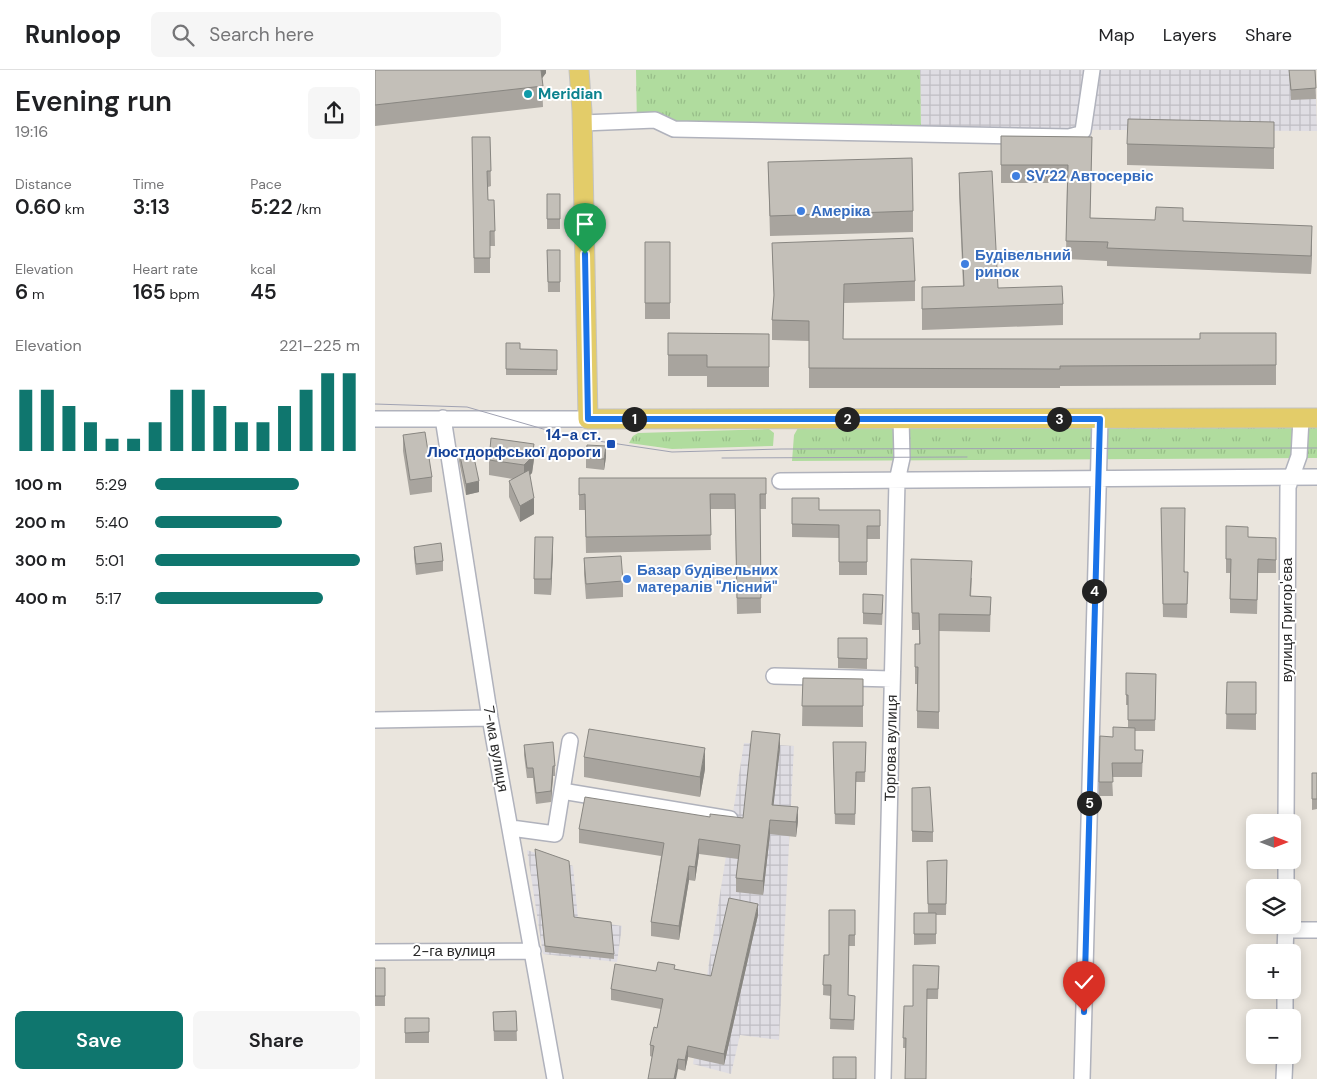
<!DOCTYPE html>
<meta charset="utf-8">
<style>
:root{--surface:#fff;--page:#f6f6f6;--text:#202124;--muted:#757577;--line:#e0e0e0;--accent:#0f766e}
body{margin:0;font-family:"DM Sans",sans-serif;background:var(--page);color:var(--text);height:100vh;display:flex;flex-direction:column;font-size:19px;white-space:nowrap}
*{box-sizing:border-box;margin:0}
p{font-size:16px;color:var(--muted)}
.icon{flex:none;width:28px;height:28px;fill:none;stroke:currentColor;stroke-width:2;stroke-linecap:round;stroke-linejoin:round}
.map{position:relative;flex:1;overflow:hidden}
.drawer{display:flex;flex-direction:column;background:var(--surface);width:375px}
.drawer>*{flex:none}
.needle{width:32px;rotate:90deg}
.buttons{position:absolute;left:871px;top:744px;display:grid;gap:10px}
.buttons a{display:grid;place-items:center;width:55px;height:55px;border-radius:8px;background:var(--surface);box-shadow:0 2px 12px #0003;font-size:25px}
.pin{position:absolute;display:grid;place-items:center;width:42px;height:42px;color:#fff;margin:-51px -21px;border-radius:50% 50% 50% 0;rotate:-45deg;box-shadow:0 0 5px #0007}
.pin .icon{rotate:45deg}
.km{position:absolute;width:25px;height:25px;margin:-12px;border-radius:50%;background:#222;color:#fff;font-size:14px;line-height:25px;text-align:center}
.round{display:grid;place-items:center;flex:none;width:52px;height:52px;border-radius:8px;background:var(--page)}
.headline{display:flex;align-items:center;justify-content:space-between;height:85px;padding:0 15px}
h1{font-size:28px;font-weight:600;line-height:38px}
.metrics{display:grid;grid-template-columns:repeat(3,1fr);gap:8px;height:85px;padding:5px 15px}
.metrics div{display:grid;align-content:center}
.metrics b{font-size:21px;font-weight:600}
.metrics small{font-size:14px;font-weight:400}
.metrics p{font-size:14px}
.chart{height:140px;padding:10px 15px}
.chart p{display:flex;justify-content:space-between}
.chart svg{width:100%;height:90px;margin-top:5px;stroke:var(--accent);stroke-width:6}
.cta{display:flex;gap:10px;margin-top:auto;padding:10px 15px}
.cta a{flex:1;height:58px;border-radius:8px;background:var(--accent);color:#fff;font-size:20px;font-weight:600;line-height:58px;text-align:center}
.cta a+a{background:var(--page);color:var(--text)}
ul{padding:0 15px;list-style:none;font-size:16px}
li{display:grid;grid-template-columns:80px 60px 1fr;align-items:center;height:38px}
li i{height:12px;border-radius:6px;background:var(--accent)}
header{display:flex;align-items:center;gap:30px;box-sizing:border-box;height:70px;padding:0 25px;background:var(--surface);border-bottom:1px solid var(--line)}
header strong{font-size:24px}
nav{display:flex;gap:28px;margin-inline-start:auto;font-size:18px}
.search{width:350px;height:45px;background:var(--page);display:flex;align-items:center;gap:12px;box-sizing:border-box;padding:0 18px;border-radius:8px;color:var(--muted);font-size:19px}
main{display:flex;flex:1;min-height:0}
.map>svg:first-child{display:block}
.industrial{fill:url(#industrial-grid)}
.grass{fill:url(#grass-tufts)}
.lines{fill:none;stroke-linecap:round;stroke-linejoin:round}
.minor-casing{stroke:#b0b2bc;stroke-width:18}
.major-casing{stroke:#c3c3c3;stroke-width:21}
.minor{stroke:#fff;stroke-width:15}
.major{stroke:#e3cc69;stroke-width:19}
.tram{stroke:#a0a2b2;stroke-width:1}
.wall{fill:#a8a49e}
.shaded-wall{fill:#888681}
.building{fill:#c3bfb8;stroke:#888681}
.route-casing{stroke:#fff;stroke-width:10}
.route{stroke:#1a73e8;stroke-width:6}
.culture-dot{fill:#0f9aa8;stroke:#fff;stroke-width:2}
.shop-dot{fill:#3f7fe0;stroke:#fff;stroke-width:2}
.transit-dot{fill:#1a4fb4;stroke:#fff;stroke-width:2}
.labels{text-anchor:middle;stroke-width:4;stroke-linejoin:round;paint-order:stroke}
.culture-label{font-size:15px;font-weight:bold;fill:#0d838f;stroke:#fff;text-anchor:start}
.shop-label{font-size:15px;font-weight:bold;fill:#366cbe;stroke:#fff;text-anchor:start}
.transit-label{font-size:15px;font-weight:bold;fill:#164399;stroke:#fff;text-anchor:end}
.street-label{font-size:15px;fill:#292929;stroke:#fff}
</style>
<header>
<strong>Runloop</strong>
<div class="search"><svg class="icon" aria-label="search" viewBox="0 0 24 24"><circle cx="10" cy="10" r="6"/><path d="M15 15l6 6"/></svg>Search here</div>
<nav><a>Map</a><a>Layers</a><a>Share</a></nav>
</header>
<main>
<section class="drawer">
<div class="headline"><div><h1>Evening run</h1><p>19:16</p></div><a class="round"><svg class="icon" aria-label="share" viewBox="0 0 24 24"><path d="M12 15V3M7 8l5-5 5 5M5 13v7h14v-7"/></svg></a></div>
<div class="metrics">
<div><p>Distance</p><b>0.60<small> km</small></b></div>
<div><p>Time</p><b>3:13</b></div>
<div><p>Pace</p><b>5:22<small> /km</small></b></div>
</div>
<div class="metrics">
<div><p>Elevation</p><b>6<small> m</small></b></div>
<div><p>Heart rate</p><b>165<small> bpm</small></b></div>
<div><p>kcal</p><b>45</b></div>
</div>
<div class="chart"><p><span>Elevation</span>221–225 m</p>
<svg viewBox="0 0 160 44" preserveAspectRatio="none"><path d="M5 44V14M15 44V14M25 44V22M35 44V30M45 44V38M55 44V38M65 44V30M75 44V14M85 44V14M95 44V22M105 44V30M115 44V30M125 44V22M135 44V14M145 44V6M155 44V6"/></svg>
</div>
<ul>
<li><b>100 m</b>5:29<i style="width:70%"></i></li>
<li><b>200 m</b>5:40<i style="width:62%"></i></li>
<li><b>300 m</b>5:01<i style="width:100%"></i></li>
<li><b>400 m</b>5:17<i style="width:82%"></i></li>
</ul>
<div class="cta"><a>Save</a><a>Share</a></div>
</section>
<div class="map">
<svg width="942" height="1009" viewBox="0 0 942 1009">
<defs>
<pattern id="industrial-grid" width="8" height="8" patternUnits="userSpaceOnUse" patternTransform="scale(1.25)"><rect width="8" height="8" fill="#dfdde3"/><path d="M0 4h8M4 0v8" fill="none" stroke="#bfbec3"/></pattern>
<pattern id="grass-tufts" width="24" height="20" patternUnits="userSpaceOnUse" patternTransform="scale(1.25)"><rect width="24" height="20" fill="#b0dc9e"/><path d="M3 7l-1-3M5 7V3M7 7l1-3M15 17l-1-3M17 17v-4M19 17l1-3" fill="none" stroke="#97bd88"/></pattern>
</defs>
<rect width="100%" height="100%" fill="#eae5dd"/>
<path class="industrial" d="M545,0H940L942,61L546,59Z
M369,673L419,676L404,970L365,965L356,1004L318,994Z
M152,780L198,796L203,849L247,856L242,892L168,884Z"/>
<path class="grass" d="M261,0H545L546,59L262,58Z
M942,353V388L417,391L419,365L423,358Z
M394,359L399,363L398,376L297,379L254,373L258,366L263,363Z"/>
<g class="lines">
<defs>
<path id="minor" d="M208,53L280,50L299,59L694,67L705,64L708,61L717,0
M68,348L115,648L180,1009
M0,349H213
M405,411L942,407
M399,606L517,609
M0,650L115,648
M187,721L355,749
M911,752L913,417L924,386L926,349
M136,758L180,764L195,671
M911,818V790
M911,860H942
M0,882L158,881
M910,882L911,855
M910,948V920
M508,1009L522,411L527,388L526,348
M707,1009L725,349
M909,1009L910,985"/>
<path id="major" d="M204,0L207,41L213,349L942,348"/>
</defs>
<use href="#minor" class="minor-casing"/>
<use href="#major" class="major-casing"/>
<use href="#minor" class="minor"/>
<use href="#major" class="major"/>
<path class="tram" d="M0,334L92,337L196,367L297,382L406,379L942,378
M347,388L592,387"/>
</g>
<path class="wall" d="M0,0H171V3L167,8L168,37L0,56Z
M914,0H940L941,29L916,30Z
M626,66L717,67L715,148L808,151L937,175L936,204L732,196V191L691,189L692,113H626Z
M97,67H115L116,116L113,117V130H119L120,176H115V203H99Z
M899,73V99L752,95V74Z
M393,92L538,141V162L395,166Z
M584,103L623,218L688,234V255L547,260V217L588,216L584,123Z
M172,124H185V159H172Z
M270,172H295V249H270Z
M397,173L540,211V231L469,233L468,269H825L901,263V315L685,316V318H434V271L397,270V250L399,231Z
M172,180H185V222H173Z
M293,263L394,264V317H332V306H293Z
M131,273L145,279L182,280V305H131Z
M28,365L57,407V422L35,425L28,381Z
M84,381L104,422L91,425L84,391Z
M231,387L229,400L211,398V388Z
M159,389L157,403L155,405L159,444L145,452L134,427V411L138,409L114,405V390Z
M204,408H391V439H385L386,543L362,544L360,439H335L336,480L211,483L210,440H204Z
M417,428L444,440H505V469H492V505H464V468L417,467Z
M786,438L810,502H813L812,548L788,547Z
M851,456L873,467L901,468V503H883L882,544L855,543V503H851Z
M39,477L68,491V501L41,505L39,487Z
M178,483L176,525L159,524V509Z
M209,488L248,511V527L211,529L209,504Z
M536,489L597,508L596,526L616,527L615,562L564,561V659L542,658V614H540V574H544V560H537Z
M508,535L507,555L488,554V543Z
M463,568H492V599L463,598Z
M751,603L781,604L780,661H760V680H768L767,707H737L738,726H724V712L738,667L753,657V635H751Z
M428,608L488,609V657L427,656Z
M852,612H881V660L851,659Z
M458,672H491L490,712H481L480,755L460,754Z
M149,675L180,696V706H178L176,732L161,734L158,708H152L149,685Z
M405,678L398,735L423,751L421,767L395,764L388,825L361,822V808L363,789L324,784L320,811L314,810L304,870L276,866V852L286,786L204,773V759L335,747L368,748Z
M209,687L330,699L325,727L209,707Z
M937,703H942V739L937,740Z
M537,718L558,762V772H537Z
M160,779L199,847L239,884V889L170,882Z
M572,790L571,845H561V874L539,875V843H553L552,791Z
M480,840V876H474L473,925L480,936L479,960L455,959L456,926L448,925L449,885H454Z
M383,845L349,995L313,987L310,1001L303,999L275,986V975L282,958L286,939L236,930V919L281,901L300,899L336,906Z
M564,896L563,929H552L531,978H528L529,936H538Z
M0,898H10V936H0Z
M141,941L142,971H119L118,942Z
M30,948H54V973H30Z"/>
<path class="shaded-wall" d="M165,0H171V3L165,11Z
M937,156V175L936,204V186Z
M159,374V389L157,403L149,410V395Z
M231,376V387L229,400V389Z
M104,411V422L91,425V414Z
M159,428V444L145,452V436Z
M178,467V483L176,525V509Z
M405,664V678L397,749V735Z
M330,678V699L325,727V707Z
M178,696V706L176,732V721Z
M423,737V751L421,767V752Z
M395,750V764L388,825V811Z
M324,769V784L320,811V797Z
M314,796V810L304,870V856Z
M383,834V845L349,995V984Z
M313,976V987L310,1001V990Z
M303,989V999L301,1009H299Z"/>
<path class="building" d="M0,0H166L168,16L0,35Z
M914,0H940L941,18L916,20Z
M753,49L899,52V78L752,74Z
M626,66L717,67L715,148L780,150L781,137L808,138V151L937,156L936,186L732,178L733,172L691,171L693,95H626Z
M97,67H115L116,101H112L113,130H119L120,161H115V188H99Z
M537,88L538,141L395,146L393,92Z
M617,101L623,218L687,216L688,234L547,239V217L589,216L584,103Z
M172,124H185V149H172Z
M538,168L540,211L469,214L468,269H825V263H901V295L685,296V299L434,298V251L397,250L399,225L397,173Z
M270,172H295V233H270Z
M172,180H185V212H173Z
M293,263L394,264V297H332V285H293Z
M131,273H145V279L182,280V300L131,299Z
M50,362L57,407L35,410L28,365Z
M116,368L159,374L157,387L149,395L114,390Z
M212,375L231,376L229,389L211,388Z
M97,378L104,411L91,414L84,381Z
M154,400L159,428L145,436L134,411Z
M204,408H391V424H385L386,528H362L360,424H335L336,465L211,467L210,424L204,425Z
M417,428H444V440H505V456H492V492H464V455L417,454Z
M786,438H810L809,502H813L812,534H788Z
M851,456L873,457V467L901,468V490L883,489L882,530L855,529L856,489H851Z
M160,467H178L176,509H159Z
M66,473L68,491L41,494L39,477Z
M246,486L248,511L211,514L209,488Z
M536,489L597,491L595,526L616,527L615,545L564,544V642L542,641L543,597H540V574H545L544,543H537Z
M488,524L508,525L507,544L488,543Z
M463,568H492V589L463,588Z
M751,603L781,604L780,650H753V625H751Z
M428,608L488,609V636H427Z
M852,612H881V644H851Z
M738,657L760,658V680H768L767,693H737L738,712H724L725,666L738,667Z
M214,659L330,678L325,707L209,687Z
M377,661L405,664L397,735L423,737L421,752L395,750L388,811L361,808L365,775L324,769L320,797L314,796L304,856L276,852L289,773L204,759L210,727L335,747V744L368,748Z
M178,672L180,696H178L176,721L161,723L158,698H152L149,675Z
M458,672H491L490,702H481L480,744H460Z
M937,703H942V729H937Z
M555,717L558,762L537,761V718Z
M160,779L194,791L199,847L236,852L239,884L170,876Z
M572,790L571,834H553L552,791Z
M354,828L383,834L349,984L313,976L310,990L303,989L299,1009H273L279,976L275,975L279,957L282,958L288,929L236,919L240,894L281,901L283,892L300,895L299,899L336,906Z
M454,840H480V865H474L473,925L480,926L479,950L455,949L456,915H448L449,885H454Z
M539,843H561V864H539Z
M538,895L564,896L563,919H552L551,1009H530L531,968H528L529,936H538Z
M0,898H10V926H0Z
M141,941L142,961H119L118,942Z
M30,948H54V962L30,963Z
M458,987H481V1009H458Z"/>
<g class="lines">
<defs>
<path id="route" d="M210,184L213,349H725L709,942"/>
</defs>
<use href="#route" class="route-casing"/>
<use href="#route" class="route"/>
</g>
<circle class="culture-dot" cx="153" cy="24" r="5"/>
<g class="shop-dot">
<circle cx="641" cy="106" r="5"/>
<circle cx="426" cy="141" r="5"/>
<circle cx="590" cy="194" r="5"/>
<circle cx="252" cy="509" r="5"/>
</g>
<rect class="transit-dot" x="231" y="369" width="10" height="10" rx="2.5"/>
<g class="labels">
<g class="culture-label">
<text x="163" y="29">Meridian</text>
</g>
<g class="shop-label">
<text x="651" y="111">SV’22 Автосервіс</text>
<text x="436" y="146">Амеріка</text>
<text x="600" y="190">Будівельний<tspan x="600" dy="17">ринок</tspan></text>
<text x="262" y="505">Базар будівельних<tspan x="262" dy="17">матералів "Лісний"</tspan></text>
</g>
<g class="transit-label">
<text x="226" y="370">14-а ст.<tspan x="226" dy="17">Люстдорфської дороги</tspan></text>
</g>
<g class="street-label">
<text transform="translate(912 550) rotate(-90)" y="5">вулиця Григор'єва</text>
<text transform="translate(516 678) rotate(-89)" y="5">Торгова вулиця</text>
<text transform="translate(121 679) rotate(80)" y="5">7-ма вулиця</text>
<text x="79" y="886">2-га вулиця</text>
</g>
</g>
</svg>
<div class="buttons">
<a><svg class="needle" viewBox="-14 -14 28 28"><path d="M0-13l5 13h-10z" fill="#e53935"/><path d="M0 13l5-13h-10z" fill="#757577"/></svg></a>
<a><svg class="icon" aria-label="layers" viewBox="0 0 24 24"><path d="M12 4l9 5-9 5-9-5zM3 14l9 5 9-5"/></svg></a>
<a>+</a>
<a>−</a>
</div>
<div class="pin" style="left:210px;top:184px;background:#1e9e55"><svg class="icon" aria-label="arrive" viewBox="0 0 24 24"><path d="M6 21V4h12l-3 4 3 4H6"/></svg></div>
<div class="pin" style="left:709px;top:942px;background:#d93025"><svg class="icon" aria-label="check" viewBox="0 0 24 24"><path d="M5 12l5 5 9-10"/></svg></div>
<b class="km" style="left:259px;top:349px">1</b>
<b class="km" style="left:472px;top:349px">2</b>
<b class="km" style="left:684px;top:349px">3</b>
<b class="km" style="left:719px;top:521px">4</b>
<b class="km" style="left:714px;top:733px">5</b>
</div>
</main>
